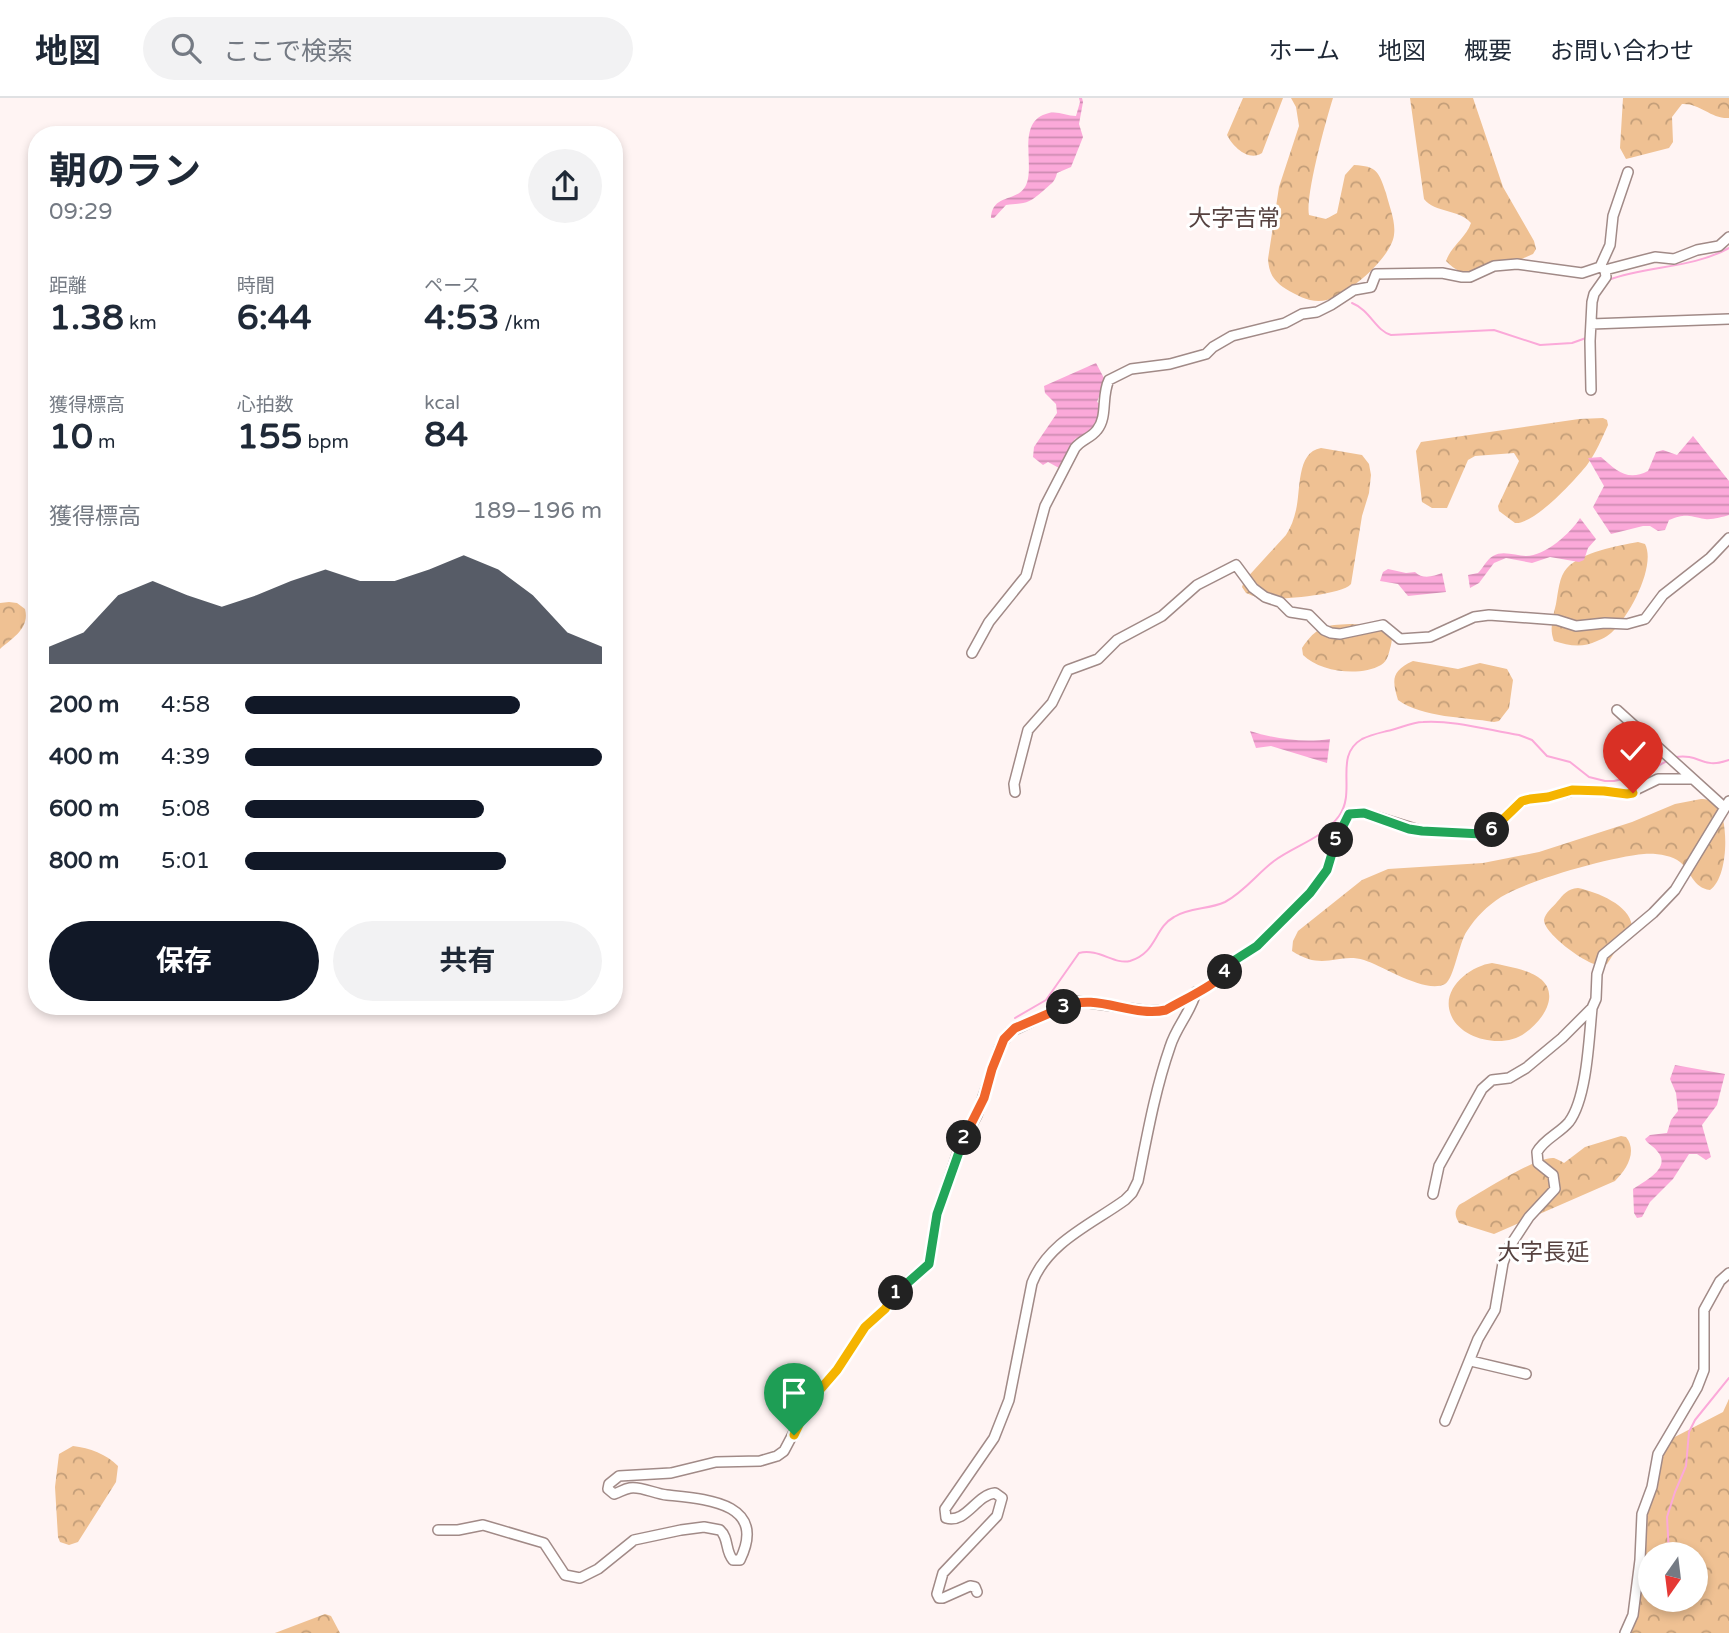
<!DOCTYPE html>
<html lang="ja">
<meta charset="utf-8">
<style>
:root{--surface:#fff;--page:#f2f2f3;--text:#1f2937;--muted:#747a83;--line:#e0e1e3;--accent:#111827}
body{margin:0;font-family:"Varela Round","Noto Sans JP",sans-serif;background:var(--page);color:var(--text);height:100vh;display:flex;flex-direction:column;font-size:26px;white-space:nowrap}
*{box-sizing:border-box;margin:0}
p{font-size:23px;color:var(--muted)}
.icon{flex:none;width:38px;height:38px;fill:none;stroke:currentColor;stroke-width:2;stroke-linecap:round;stroke-linejoin:round}
.map{position:relative;flex:1;overflow:hidden}
.panel{position:absolute;left:28px;top:28px;width:595px;height:889px;display:flex;flex-direction:column;background:var(--surface);border-radius:28px;box-shadow:0 4px 10px #0003}
.panel>*{flex:none}
.needle{width:46px;rotate:194deg}
.tools{position:absolute;left:1638px;top:1444px;display:grid;gap:14px}
.tools a{display:grid;place-items:center;width:70px;height:70px;border-radius:50%;background:var(--surface);box-shadow:0 4px 10px #0003;font-size:35px}
.pin{position:absolute;display:grid;place-items:center;width:60px;height:60px;color:#fff;margin:-72px -30px;border-radius:50% 50% 50% 0;rotate:-45deg;box-shadow:0 0 7px #0007}
.pin .icon{rotate:45deg}
.km{position:absolute;width:35px;height:35px;margin:-18px;border-radius:50%;background:#222;color:#fff;font-size:19px;line-height:35px;text-align:center}
.round{display:grid;place-items:center;flex:none;width:74px;height:74px;border-radius:37px;background:var(--page)}
.summary{display:flex;align-items:center;justify-content:space-between;height:119px;padding:0 21px}
h1{font-size:38px;font-weight:700;line-height:52px}
.metrics{display:grid;grid-template-columns:repeat(3,1fr);gap:10px;height:119px;padding:7px 21px}
.metrics div{display:grid;align-content:center}
.metrics b{font-size:35px;font-weight:700}
.metrics small{font-size:19px;font-weight:400}
.metrics p{font-size:19px}
.chart{height:196px;padding:14px 21px}
.chart p{display:flex;justify-content:space-between}
.chart svg{width:100%;height:126px;margin-top:7px;fill:var(--accent);opacity:.7}
.primary-button{display:flex;gap:14px;margin-top:auto;padding:14px 21px}
.primary-button a{flex:1;height:80px;border-radius:42px;background:var(--accent);color:#fff;font-size:28px;font-weight:700;line-height:80px;text-align:center}
.primary-button a+a{background:var(--page);color:var(--text)}
ul{padding:0 21px;list-style:none;font-size:23px}
li{display:grid;grid-template-columns:112px 84px 1fr;align-items:center;height:52px}
li i{height:18px;border-radius:9px;background:var(--accent)}
header{display:flex;align-items:center;gap:42px;box-sizing:border-box;height:98px;padding:0 35px;background:var(--surface);border-bottom:2px solid var(--line)}
header strong{font-size:33px}
nav{display:flex;gap:38px;margin-inline-start:auto;font-size:24px}
.search{width:490px;height:63px;background:var(--page);display:flex;align-items:center;gap:18px;box-sizing:border-box;padding:0 24px;border-radius:38px;color:var(--muted);font-size:26px}
.map>svg:first-child{display:block}
.forest{fill:url(#forest-crowns);fill-rule:evenodd}
.water{fill:url(#water-rules)}
.lines{fill:none;stroke-linecap:round;stroke-linejoin:round}
.stream{stroke:#fba9d9;stroke-width:2}
.minor-casing{stroke:#a18a87;stroke-width:12}
.minor{stroke:#fff;stroke-width:9}
.split-1-casing{stroke:#fff;stroke-width:14}
.split-2-casing{stroke:#fff;stroke-width:14}
.split-3-casing{stroke:#fff;stroke-width:14}
.split-4-casing{stroke:#fff;stroke-width:14}
.split-5-casing{stroke:#fff;stroke-width:14}
.split-6-casing{stroke:#fff;stroke-width:14}
.split-7-casing{stroke:#fff;stroke-width:14}
.split-1{stroke:#f5b400;stroke-width:9}
.split-2{stroke:#22a559;stroke-width:9}
.split-3{stroke:#f0652b;stroke-width:9}
.split-4{stroke:#f0652b;stroke-width:9}
.split-5{stroke:#22a559;stroke-width:9}
.split-6{stroke:#22a559;stroke-width:9}
.split-7{stroke:#f5b400;stroke-width:9}
.labels{text-anchor:middle;stroke-width:6;stroke-linejoin:round;paint-order:stroke}
.quarter-label{font-size:23px;fill:#564240;stroke:#fff}
</style>
<header>
<strong>地図</strong>
<div class="search"><svg class="icon" aria-label="search" viewBox="0 0 24 24"><circle cx="10" cy="10" r="6"/><path d="M15 15l6 6"/></svg>ここで検索</div>
<nav><a>ホーム</a><a>地図</a><a>概要</a><a>お問い合わせ</a></nav>
</header>
<div class="map">
<svg width="1729" height="1535" viewBox="0 0 1729 1535">
<defs>
<pattern id="forest-crowns" width="20" height="18" patternUnits="userSpaceOnUse" patternTransform="scale(1.75)"><rect width="20" height="18" fill="#efc193"/><path d="M2 6a3 3 0 1 1 6 0M12 15a3 3 0 1 1 6 0" fill="none" stroke="#c39e79"/></pattern>
<pattern id="water-rules" width="6" height="5" patternUnits="userSpaceOnUse" patternTransform="scale(1.75)"><rect width="6" height="5" fill="#fba9d9"/><path d="M0 2.5h6" fill="none" stroke="#cd8bb1"/></pattern>
</defs>
<rect width="100%" height="100%" fill="#fff4f3"/>
<path class="forest" d="M1243,0H1283L1262,55C1249,64 1233,49 1227,37Z
M1291,0H1333C1326,22 1305,98 1309,117L1326,121L1337,115L1345,77L1354,67C1377,68 1379,74 1386,95C1389,108 1396,123 1394,137C1391,160 1349,196 1327,202C1312,206 1298,198 1286,191C1274,183 1269,176 1268,161L1279,89L1299,28L1296,9Z
M1410,0H1473L1503,89L1534,143L1536,151L1533,156C1504,168 1472,191 1446,163C1451,148 1466,140 1471,125C1459,111 1435,115 1424,101Z
M1623,0H1729V20C1711,21 1700,5 1682,6L1672,19L1673,44L1669,50L1626,61L1620,50Z
M1603,320L1607,322L1608,327C1602,340 1596,355 1587,367C1575,382 1534,427 1515,425L1499,413L1498,408L1519,363L1514,355L1475,358L1468,362L1447,410H1432L1422,404L1416,353L1421,344L1579,321Z
M1321,350L1362,357L1369,366L1371,377L1369,395L1362,418L1351,486C1342,497 1284,501 1268,501C1260,501 1253,498 1246,495L1242,489L1244,483L1286,437C1291,429 1294,421 1296,412C1301,393 1296,354 1321,350Z
M1638,444L1645,446C1656,467 1631,515 1615,531C1611,536 1603,541 1597,543C1583,550 1569,548 1554,543C1549,531 1553,519 1556,506C1558,495 1559,478 1567,470C1582,454 1617,448 1638,444Z
M9,504L17,505L25,511C30,530 13,540 0,551V505Z
M1350,526L1385,528C1391,533 1393,539 1391,547C1389,554 1388,563 1381,567C1360,579 1320,574 1303,557L1302,550C1317,528 1325,527 1350,526Z
M1413,563L1458,571L1480,565L1507,571L1513,582L1509,610L1499,623L1494,624C1465,619 1423,620 1398,602C1392,582 1391,573 1413,563Z
M1701,701C1706,701 1713,703 1717,706C1729,722 1729,779 1710,792C1693,790 1691,773 1680,764C1672,757 1654,755 1644,756C1610,759 1529,782 1501,799C1487,808 1476,819 1467,833C1459,844 1454,881 1445,886C1425,896 1383,868 1364,862C1338,854 1324,874 1292,853L1293,843L1298,833L1362,782L1388,771L1483,765L1539,754L1632,724L1675,706Z
M1578,790C1597,794 1630,807 1632,828L1607,866L1602,868C1588,868 1544,836 1544,822C1545,815 1553,809 1557,804C1564,796 1567,791 1578,790Z
M1492,865C1515,870 1557,875 1548,906C1545,917 1535,928 1525,935C1504,951 1461,942 1451,917C1440,891 1470,868 1492,865Z
M1621,1038L1626,1039C1638,1054 1626,1072 1615,1083L1494,1136L1459,1125C1455,1118 1454,1114 1459,1107C1477,1097 1536,1058 1554,1060C1557,1061 1561,1063 1564,1065L1585,1049Z
M1729,1301V1535H1628L1645,1415L1661,1357L1669,1342L1723,1314ZM1650,1456H1696V1502H1650Z
M73,1348C90,1350 106,1356 118,1368L116,1384L78,1444L69,1447L60,1444L58,1439L55,1389L59,1356Z
M325,1516L331,1518L340,1535H275Z"/>
<path class="water" d="M1079,0H1082L1083,4L1079,26L1083,39L1071,69L1057,75C1055,85 1050,86 1043,93C1028,106 1026,105 1006,107L994,120H991C992,96 1016,104 1025,89C1037,69 1014,23 1049,15C1058,13 1067,18 1076,18L1080,4Z
M1096,265L1105,282L1097,304L1102,307V319L1092,333L1075,341L1059,370L1048,364L1043,367L1033,359L1034,349L1057,315L1056,306L1045,295L1044,288Z
M1693,338L1729,383V417C1722,419 1712,422 1705,421C1688,418 1686,415 1669,422L1665,432L1658,433L1650,428H1643L1611,436L1593,409L1604,388L1588,360L1601,359C1616,372 1627,384 1648,373L1656,354L1663,352L1677,357Z
M1580,420L1596,441L1588,450L1584,462L1579,464L1550,459L1532,465L1506,460L1494,465L1479,485L1470,490L1468,477L1478,475C1483,470 1487,461 1493,458C1503,452 1516,458 1526,458C1545,458 1571,435 1580,420Z
M1388,471L1406,475L1415,474C1423,482 1434,478 1442,475L1446,494L1408,498L1398,486L1380,483L1383,474Z
M1250,633C1275,641 1303,645 1330,641L1327,665L1271,648L1256,650Z
M1675,967L1725,976L1717,1007L1702,1027L1711,1059L1706,1062L1697,1056H1689L1673,1081L1650,1104L1642,1119L1637,1120L1634,1115L1633,1091C1643,1084 1673,1070 1657,1053C1653,1047 1648,1047 1645,1041L1650,1037L1667,1035L1671,1022L1678,1013L1676,995L1670,981Z"/>
<g class="lines">
<path class="stream" d="M1608,182C1648,167 1691,171 1729,150
M1352,205C1370,212 1376,233 1391,237L1494,232L1540,247L1572,245L1586,240
M1675,659C1701,655 1701,672 1729,662
M1015,920L1046,902L1079,855C1099,850 1114,867 1130,863C1157,855 1154,830 1174,819C1190,809 1208,812 1225,804C1244,794 1257,776 1274,763C1296,747 1322,741 1339,718C1357,693 1333,658 1362,641C1370,637 1379,635 1387,633C1399,631 1411,624 1423,624C1454,622 1488,632 1519,637L1532,642L1547,658L1570,664L1589,679L1605,683H1614L1641,677L1667,663
M1669,1456L1667,1419L1675,1394L1686,1368L1689,1334L1695,1322L1729,1280"/>
<defs>
<path id="minor" d="M1600,169L1605,172L1655,159L1674,161L1697,152L1719,148L1729,139
M1591,226L1729,221
M1591,292L1590,243L1592,204L1594,196L1606,179L1605,172
M972,555L989,524L1026,478L1045,408L1075,350C1081,342 1091,340 1097,332C1108,319 1101,298 1109,282L1131,271L1170,266L1206,256L1213,249L1232,238L1285,225L1302,216L1317,214L1331,207L1354,192L1371,189L1376,176L1442,175L1462,179H1470L1494,168L1517,166L1582,175L1600,169L1610,147L1613,118L1628,74
M1617,612L1724,709
M1015,694L1014,686L1028,632L1052,605L1068,572L1098,561L1117,542L1162,518L1197,487L1236,467L1253,490L1265,499L1280,504L1290,514L1309,517L1324,532L1331,535L1340,536L1383,527L1400,541L1430,539L1474,519L1489,517L1557,522L1576,528L1605,525L1627,526L1645,521L1663,497L1710,460L1729,440
M1433,1096L1439,1068L1482,991L1492,982L1509,980L1526,970L1562,940L1592,910
M1471,1263L1526,1276
M1445,1323L1478,1241L1495,1212L1503,1165L1508,1151L1529,1119L1555,1091L1553,1077L1538,1065L1537,1054C1544,1041 1560,1035 1569,1024C1587,1000 1589,940 1592,910L1596,901L1597,876L1603,857L1653,815L1675,792L1729,703
M438,1432H458L483,1427L544,1445L565,1477L580,1480L598,1471L634,1442L681,1432L704,1429L720,1432C729,1440 725,1453 733,1462H740C768,1404 705,1401 667,1397C655,1396 641,1388 630,1390C624,1391 620,1394 614,1396L608,1391L609,1386L619,1378L671,1375L716,1364L760,1363L777,1358L784,1353L811,1302L837,1272L865,1229L885,1211L900,1190L929,1166L937,1116L960,1048L977,1017L1000,949L1010,934L1075,903L1149,913L1166,912L1220,882L1235,862L1257,848L1310,795L1321,780L1327,772L1338,738L1349,716L1364,715L1422,733L1482,736L1494,731L1512,712L1523,703L1530,701L1548,699L1572,693H1604L1627,696L1658,681H1693
M977,1494L975,1489L970,1488L943,1500H939L937,1496L943,1475L997,1418L1002,1400L995,1395C976,1397 966,1426 946,1420L945,1411L994,1340L1009,1302L1032,1185C1048,1144 1092,1126 1125,1102L1132,1095L1138,1083C1147,1038 1155,992 1170,949C1176,929 1191,914 1196,894
M1625,1535L1633,1517L1640,1462L1642,1416L1652,1389L1658,1356L1697,1290L1704,1272V1212L1720,1183L1729,1175"/>
</defs>
<use href="#minor" class="minor-casing"/>
<use href="#minor" class="minor"/>
</g>
<g class="lines">
<defs>
<path id="split-1" d="M794,1337L811,1302L837,1272L865,1229L885,1211L896,1195"/>
<path id="split-2" d="M896,1195L929,1166L937,1116L964,1040"/>
<path id="split-3" d="M964,1040L984,1000L992,971L1004,941L1015,930L1064,909"/>
<path id="split-4" d="M1064,909C1096,894 1132,920 1166,912C1179,904 1220,885 1225,874"/>
<path id="split-5" d="M1225,874L1235,862L1257,848L1310,795L1327,772L1336,742"/>
<path id="split-6" d="M1336,742L1349,716L1364,715L1409,731L1422,733L1482,736L1492,732"/>
<path id="split-7" d="M1492,732L1522,703L1530,701L1548,699L1572,692L1604,693L1627,696L1633,695"/>
</defs>
<use href="#split-1" class="split-1-casing"/>
<use href="#split-2" class="split-2-casing"/>
<use href="#split-3" class="split-3-casing"/>
<use href="#split-4" class="split-4-casing"/>
<use href="#split-5" class="split-5-casing"/>
<use href="#split-6" class="split-6-casing"/>
<use href="#split-7" class="split-7-casing"/>
<use href="#split-1" class="split-1"/>
<use href="#split-2" class="split-2"/>
<use href="#split-3" class="split-3"/>
<use href="#split-4" class="split-4"/>
<use href="#split-5" class="split-5"/>
<use href="#split-6" class="split-6"/>
<use href="#split-7" class="split-7"/>
</g>
<g class="labels">
<g class="quarter-label">
<text x="1234" y="128">大字吉常</text>
<text x="1543" y="1162">大字長延</text>
</g>
</g>
</svg>
<div class="tools">
<a><svg class="needle" viewBox="-14 -14 28 28"><path d="M0-13l5 13h-10z" fill="#e53935"/><path d="M0 13l5-13h-10z" fill="#747a83"/></svg></a>
</div>
<div class="pin" style="left:794px;top:1337px;background:#1e9e55"><svg class="icon" aria-label="arrive" viewBox="0 0 24 24"><path d="M6 21V4h12l-3 4 3 4H6"/></svg></div>
<div class="pin" style="left:1633px;top:695px;background:#d93025"><svg class="icon" aria-label="check" viewBox="0 0 24 24"><path d="M5 12l5 5 9-10"/></svg></div>
<b class="km" style="left:896px;top:1195px">1</b>
<b class="km" style="left:964px;top:1040px">2</b>
<b class="km" style="left:1064px;top:909px">3</b>
<b class="km" style="left:1225px;top:874px">4</b>
<b class="km" style="left:1336px;top:742px">5</b>
<b class="km" style="left:1492px;top:732px">6</b>
<section class="panel">
<div class="summary"><div><h1>朝のラン</h1><p>09:29</p></div><a class="round"><svg class="icon" aria-label="share" viewBox="0 0 24 24"><path d="M12 15V3M7 8l5-5 5 5M5 13v7h14v-7"/></svg></a></div>
<div class="metrics">
<div><p>距離</p><b>1.38<small> km</small></b></div>
<div><p>時間</p><b>6:44</b></div>
<div><p>ペース</p><b>4:53<small> /km</small></b></div>
</div>
<div class="metrics">
<div><p>獲得標高</p><b>10<small> m</small></b></div>
<div><p>心拍数</p><b>155<small> bpm</small></b></div>
<div><p>kcal</p><b>84</b></div>
</div>
<div class="chart"><p><span>獲得標高</span>189–196 m</p>
<svg viewBox="0 0 160 44" preserveAspectRatio="none"><path d="M0 44V38L10 33L20 20L30 15L40 20L50 24L60 20L70 15L80 11L90 15L100 15L110 11L120 6L130 11L140 20L150 33L160 38V44z"/></svg>
</div>
<ul>
<li><b>200 m</b>4:58<i style="width:77%"></i></li>
<li><b>400 m</b>4:39<i style="width:100%"></i></li>
<li><b>600 m</b>5:08<i style="width:67%"></i></li>
<li><b>800 m</b>5:01<i style="width:73%"></i></li>
</ul>
<div class="primary-button"><a>保存</a><a>共有</a></div>
</section>
</div>
